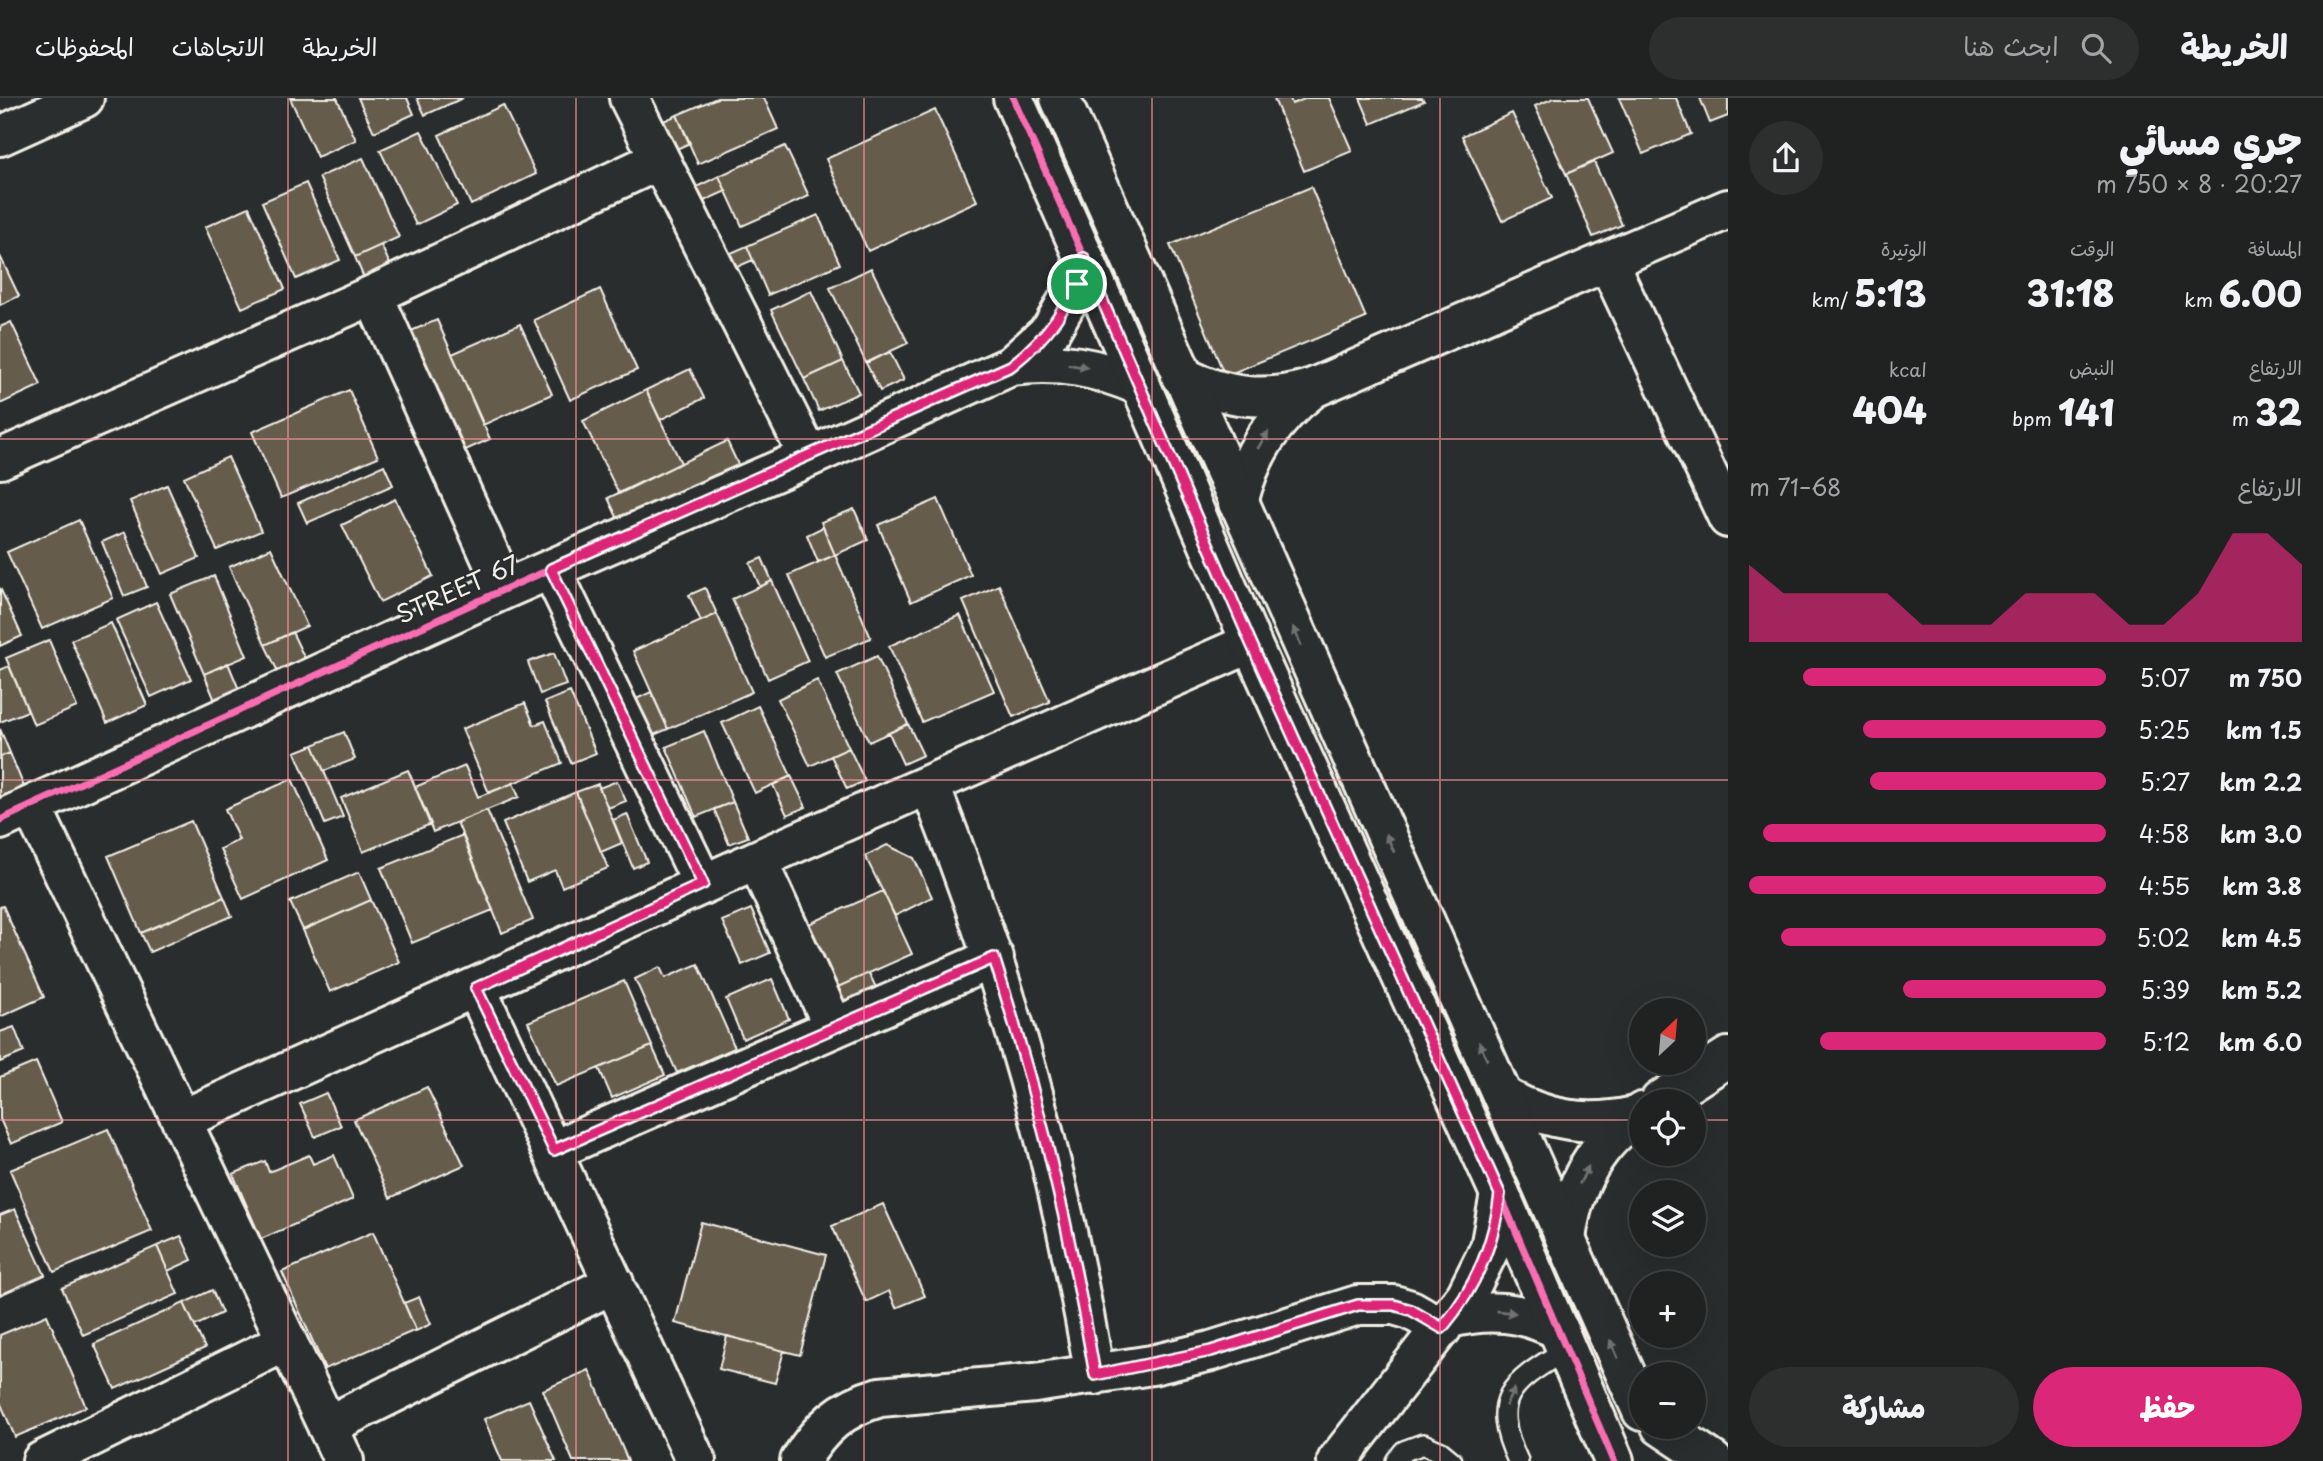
<!DOCTYPE html>
<html lang="ar">
<meta charset="utf-8">
<style>
:root{--surface:#202222;--page:#2d2f2f;--text:#f1f3f6;--muted:#a2a4a5;--line:#3d3f40;--accent:#db2777}
body{margin:0;font-family:"Playpen Sans","Playpen Sans Arabic",sans-serif;background:var(--page);color:var(--text);direction:rtl;height:100vh;display:flex;flex-direction:column;font-size:26px;white-space:nowrap}
*{box-sizing:border-box;margin:0}
p{font-size:23px;color:var(--muted)}
.icon{flex:none;width:38px;height:38px;fill:none;stroke:currentColor;stroke-width:2;stroke-linecap:round;stroke-linejoin:round}
.map{position:relative;flex:1;overflow:hidden;direction:ltr}
.details{display:flex;flex-direction:column;background:var(--surface);width:595px}
.details>*{flex:none}
.needle{width:46px;rotate:26deg}
.buttons{position:absolute;left:1629px;top:900px;display:grid;gap:14px}
.buttons a{display:grid;place-items:center;width:77px;height:77px;border-radius:50%;background:var(--surface);box-shadow:0 7px 28px #0002,0 0 0 2px var(--line);font-size:35px}
.pin{position:absolute;display:grid;place-items:center;width:60px;height:60px;color:#fff;margin:-30px;border:4px solid #fff;border-radius:50%;box-shadow:0 2px 7px #0007}
.round{display:grid;place-items:center;flex:none;width:74px;height:74px;border-radius:37px;background:var(--page)}
.overview{display:flex;align-items:center;justify-content:space-between;height:119px;padding:0 21px}
h1{font-size:38px;font-weight:800;line-height:52px}
.stats{display:grid;grid-template-columns:repeat(3,1fr);gap:10px;height:119px;padding:7px 21px}
.stats div{display:grid;align-content:center}
.stats b{font-size:35px;font-weight:800}
.stats small{font-size:19px;font-weight:400}
.stats p{font-size:19px}
.chart{height:196px;padding:14px 21px}
.chart p{display:flex;justify-content:space-between}
.chart svg{width:100%;height:126px;margin-top:7px;fill:var(--accent);opacity:.7}
.cta{display:flex;gap:14px;margin-top:auto;padding:14px 21px}
.cta a{flex:1;height:80px;border-radius:42px;background:var(--accent);color:#fff;font-size:28px;font-weight:800;line-height:80px;text-align:center}
.cta a+a{background:var(--page);color:var(--text)}
ul{padding:0 21px;list-style:none;font-size:23px}
li{display:grid;grid-template-columns:112px 84px 1fr;align-items:center;height:52px}
li i{height:18px;border-radius:9px;background:var(--accent)}
header{display:flex;align-items:center;gap:42px;box-sizing:border-box;height:98px;padding:0 35px;background:var(--surface);border-bottom:2px solid var(--line)}
header strong{font-size:33px}
nav{display:flex;gap:38px;margin-inline-start:auto;font-size:24px}
.search{width:490px;height:63px;background:var(--page);display:flex;align-items:center;gap:18px;box-sizing:border-box;padding:0 24px;border-radius:38px;color:var(--muted);font-size:26px}
main{display:flex;flex:1;min-height:0}
.map>svg:first-child{display:block}
.building{fill:#655b4c;stroke:#f4f1e8;stroke-width:2}
.lines{fill:none;stroke-linecap:round;stroke-linejoin:round}
.lane-casing{stroke:#f4f1e8;stroke-width:24}
.street-casing{stroke:#f4f1e8;stroke-width:44}
.secondary-casing{stroke:#f4f1e8;stroke-width:44}
.lane{stroke:#2a2d2e;stroke-width:19}
.street{stroke:#2a2d2e;stroke-width:38}
.secondary{stroke:#2a2d2e;stroke-width:38}
.cycleway-casing{stroke:#2a2d2e;stroke-width:11}
.cycleway{stroke:#f96db3;stroke-width:7}
.oneway{fill:#71726f}
.route-casing{stroke:#fff;stroke-width:14}
.route{stroke:#db2777;stroke-width:9}
.grid{fill:none;stroke:#ff9aa2;stroke-width:2;stroke-opacity:0.55}
.labels{text-anchor:middle;stroke-width:5;stroke-linejoin:round;paint-order:stroke}
.street-label{font-size:24px;fill:#f4f1e8;stroke:#2a2d2e}
</style>
<header>
<strong>الخريطة</strong>
<div class="search"><svg class="icon" aria-label="search" viewBox="0 0 24 24"><circle cx="10" cy="10" r="6"/><path d="M15 15l6 6"/></svg>ابحث هنا</div>
<nav><a>الخريطة</a><a>الاتجاهات</a><a>المحفوظات</a></nav>
</header>
<main>
<section class="details">
<div class="overview"><div><h1>جري مسائي</h1><p>20:27 · 8 × 750 m</p></div><a class="round"><svg class="icon" aria-label="share" viewBox="0 0 24 24"><path d="M12 15V3M7 8l5-5 5 5M5 13v7h14v-7"/></svg></a></div>
<div class="stats">
<div><p>المسافة</p><b>6.00<small> km</small></b></div>
<div><p>الوقت</p><b>31:18</b></div>
<div><p>الوتيرة</p><b>5:13<small> /km</small></b></div>
</div>
<div class="stats">
<div><p>الارتفاع</p><b>32<small> m</small></b></div>
<div><p>النبض</p><b>141<small> bpm</small></b></div>
<div><p>kcal</p><b>404</b></div>
</div>
<div class="chart"><p><span>الارتفاع</span>68–71 m</p>
<svg viewBox="0 0 160 44" preserveAspectRatio="none"><path d="M0 44V17L10 27L20 27L30 27L40 27L50 38L60 38L70 38L80 27L90 27L100 27L110 38L120 38L130 27L140 6L150 6L160 17V44z"/></svg>
</div>
<ul>
<li><b>750 m</b>5:07<i style="width:85%"></i></li>
<li><b>1.5 km</b>5:25<i style="width:68%"></i></li>
<li><b>2.2 km</b>5:27<i style="width:66%"></i></li>
<li><b>3.0 km</b>4:58<i style="width:96%"></i></li>
<li><b>3.8 km</b>4:55<i style="width:100%"></i></li>
<li><b>4.5 km</b>5:02<i style="width:91%"></i></li>
<li><b>5.2 km</b>5:39<i style="width:57%"></i></li>
<li><b>6.0 km</b>5:12<i style="width:80%"></i></li>
</ul>
<div class="cta"><a>حفظ</a><a>مشاركة</a></div>
</section>
<div class="map">
<svg width="1728" height="1363" viewBox="0 0 1728 1363">
<rect width="100%" height="100%" fill="#2a2d2e"/>
<filter id="ink" filterUnits="userSpaceOnUse"><feTurbulence type="fractalNoise" baseFrequency=".0143" numOctaves="2"/><feDisplacementMap in="SourceGraphic" scale="14" xChannelSelector="R" yChannelSelector="G"/><feConvolveMatrix kernelMatrix="1 2 1 2 8 2 1 2 1" color-interpolation-filters="sRGB"/></filter>
<g filter="url(#ink)">
<path class="building" d="M290,0H337L356,42L317,59Z
M358,0H407L414,16L374,34Z
M417,0H463L425,17Z
M717,0H764L778,31L698,66L677,17Z
M1290,0L1292,6L1307,0H1329L1352,53L1304,73L1274,1Z
M1360,0H1422L1424,3L1371,26Z
M1554,0H1588L1613,55L1566,76L1535,8Z
M1619,0H1676L1691,36L1643,56Z
M1700,0H1728V18L1710,25Z
M503,7L536,76L471,107L439,37Z
M935,12L977,103L868,153L826,61Z
M1512,15L1552,100L1502,123L1462,38Z
M677,17L690,45L663,57L650,29Z
M421,33L457,107L416,127L380,52Z
M785,48L809,98L742,128L719,78Z
M363,60L399,139L355,159L319,79Z
M1594,64L1622,127L1593,139L1566,76Z
M719,78L726,93L693,108L686,94Z
M306,85L340,162L296,181L262,104Z
M1311,89L1366,220L1225,278L1170,147Z
M249,109L285,191L242,210L205,129Z
M818,117L840,166L768,197L747,148Z
M381,147L393,173L366,185L355,159Z
M747,148L753,162L723,175L717,161Z
M0,158L19,198L0,207Z
M871,170L908,245L866,265L830,190Z
M600,191L637,272L570,302L534,222Z
M811,193L843,263L804,281L771,212Z
M437,222L490,341L459,355L406,235Z
M11,224L41,287L0,306V229Z
M520,226L552,296L483,327L452,256Z
M890,254L904,282L880,293L866,265Z
M843,263L859,295L819,313L804,281Z
M690,271L704,300L660,322L646,292Z
M349,292L378,359L281,400L252,334Z
M646,292L681,365L619,396L583,323Z
M727,343L742,375L623,432L608,400Z
M228,359L261,433L217,452L184,379Z
M384,367L393,387L307,425L298,405Z
M167,387L199,460L162,476L130,403Z
M395,401L433,478L380,504L342,427Z
M938,401L971,477L911,504L878,427Z
M854,411L868,442L835,457L821,424Z
M79,422L113,500L42,531L7,454Z
M823,429L835,457L818,464L807,437Z
M125,434L147,489L124,498L102,444Z
M271,450L307,528L265,547L229,469Z
M835,457L871,540L825,559L789,477Z
M762,460L772,483L760,489L750,465Z
M214,478L247,558L204,576L170,496Z
M772,483L808,563L768,581L732,501Z
M999,487L1050,604L1013,619L963,503Z
M0,490L22,538L0,548Z
M705,490L717,516L701,523L689,497Z
M156,504L191,581L151,599L116,522Z
M717,516L752,594L668,631L633,553Z
M960,517L994,593L922,624L889,548Z
M111,525L147,607L107,625L71,542Z
M292,534L307,565L280,578L265,547Z
M49,542L77,609L34,627L6,560Z
M554,555L566,587L540,596L528,564Z
M877,558L908,626L869,644L837,576Z
M228,565L240,594L216,605L204,576Z
M9,568L28,613L0,624V572Z
M817,582L849,650L810,668L778,601Z
M570,594L596,655L571,665L545,604Z
M651,594L668,631L649,639L632,603Z
M525,605L534,627L545,623L562,665L489,695L462,631Z
M758,608L791,678L755,695L722,625Z
M908,626L923,657L903,666L889,635Z
M0,631L10,655L0,659Z
M704,633L733,704L696,719L666,649Z
M344,634L355,661L324,673L313,647Z
M313,647L343,719L325,726L295,654Z
M849,650L865,683L847,691L831,658Z
M10,655L27,696L0,707V659Z
M465,668L478,699L513,685L519,699L433,734L415,689Z
M408,672L431,726L363,754L341,700Z
M791,678L806,709L787,717L773,687Z
M292,681L328,762L243,801L220,751L239,742L225,711Z
M617,683L626,703L608,710L599,690Z
M598,686L622,745L601,754L576,694Z
M576,694L608,770L562,789L555,772L527,784L503,725Z
M733,704L748,739L729,746L714,711Z
M487,712L533,822L502,835L457,724Z
M627,716L647,764L633,770L613,722Z
M191,723L224,799L141,835L108,758Z
M463,737L493,812L412,845L381,770Z
M887,747L914,760L932,799L895,818L865,758Z
M359,774L371,802L303,832L290,804Z
M883,793L912,856L831,892L802,829Z
M224,799L232,818L150,854L141,835Z
M371,802L399,864L330,894L303,832Z
M3,808L44,899L0,919V809Z
M751,811L770,855L742,867L722,823Z
M698,866L735,950L677,975L635,881L660,869L665,880Z
M869,875L879,896L840,913L831,892Z
M772,881L789,921L743,941L726,901Z
M624,883L652,948L556,988L528,924Z
M14,929L24,954L0,964V934Z
M652,948L665,977L612,1000L599,970Z
M36,964L62,1024L11,1046L0,1021V979Z
M427,989L464,1067L390,1100L354,1022Z
M326,995L341,1028L315,1039L300,1006Z
M108,1031L152,1133L54,1174L10,1072Z
M309,1057L313,1066L334,1057L353,1101L261,1141L233,1076L265,1063L269,1074Z
M883,1106L925,1198L896,1210L889,1193L866,1204L832,1128Z
M15,1111L45,1177L0,1197V1117Z
M701,1124L826,1157L800,1257L675,1225Z
M373,1134L416,1232L325,1271L282,1174Z
M181,1138L192,1162L168,1173L157,1148Z
M157,1148L178,1196L83,1237L62,1190Z
M212,1192L222,1215L195,1228L184,1205Z
M419,1199L431,1226L416,1233L404,1205Z
M184,1205L205,1250L115,1291L94,1246Z
M47,1217L86,1309L15,1339L0,1304V1237Z
M727,1238L784,1253L775,1285L719,1271Z
M589,1272L628,1363H573L543,1292Z
M529,1302L556,1363H502L484,1321Z"/>
<g class="lines">
<defs>
<path id="lane" d="M1396,1363L1404,1353L1423,1346L1441,1354L1452,1363
M1518,1363C1487,1297 1514,1284 1567,1251"/>
<path id="street" d="M629,0L809,359
M0,38L84,0
M1608,164L1728,420
M373,197L505,491
M1011,268C1059,262 1097,269 1141,288
M1181,278C1226,300 1266,305 1313,290L1728,111
M0,361L373,197L659,62
M1238,405C1250,357 1272,321 1312,291
M551,471L703,786
M930,688C1008,885 1059,1068 1095,1277
M32,709L344,1363
M0,722L505,491L809,359L1011,268L1051,232L1077,186L1084,160
M757,762L834,930
M476,890L696,1363
M1504,999C1548,1023 1587,1029 1635,1018
M1660,1003L1728,959
M181,1022L757,762L1251,545
M554,1052L994,860
M1566,1142C1572,1088 1595,1044 1642,1014
M1450,1220C1490,1210 1522,1213 1559,1232
M327,1328L614,1185
M42,1363L287,1243
M800,1363C820,1330 841,1310 880,1299L1035,1285L1152,1267L1211,1253L1358,1207H1394L1411,1212L1442,1230
M1337,1363L1466,1198L1490,1150L1500,1096"/>
<path id="secondary" d="M1013,0L1141,288L1251,545L1500,1096L1614,1363
M1060,0L1642,1313
M1661,1328L1713,1363"/>
</defs>
<use href="#lane" class="lane-casing"/>
<use href="#street" class="street-casing"/>
<use href="#secondary" class="secondary-casing"/>
<use href="#lane" class="lane"/>
<use href="#street" class="street"/>
<use href="#secondary" class="secondary"/>
<defs>
<path id="cycleway" d="M1013,0L1141,288L1251,545L1500,1096L1614,1363
M0,722L505,491L809,359L1011,268L1051,232L1077,186L1084,160"/>
</defs>
<use href="#cycleway" class="cycleway-casing"/>
<use href="#cycleway" class="cycleway"/>
</g>
<defs><path id="oneway-solid" d="M-6-.8H1V-3.2L6.5 0L1 3.2V.8H-6Z" transform="scale(1.75)"/></defs>
<g class="oneway">
<use href="#oneway-solid" transform="translate(1078 268) rotate(9)"/>
<use href="#oneway-solid" transform="translate(1263 342) rotate(-58)"/>
<use href="#oneway-solid" transform="translate(1297 538) rotate(-114)"/>
<use href="#oneway-solid" transform="translate(1390 745) rotate(-114)"/>
<use href="#oneway-solid" transform="translate(1483 953) rotate(-114)"/>
<use href="#oneway-solid" transform="translate(1584 1077) rotate(-63)"/>
<use href="#oneway-solid" transform="translate(1506 1214) rotate(6)"/>
<use href="#oneway-solid" transform="translate(1614 1251) rotate(-114)"/>
<use href="#oneway-solid" transform="translate(1510 1299) rotate(-64)"/>
</g>
</g>
<g class="lines" filter="url(#ink)">
<defs>
<path id="route" d="M1084,160L1251,545L1500,1096C1494,1147 1476,1190 1442,1230L1411,1212L1394,1207H1358L1211,1253L1095,1277C1071,1135 1038,997 994,860L554,1052L476,890L703,786L551,471L1011,268C1049,238 1071,207 1084,160Z"/>
</defs>
<use href="#route" class="route-casing"/>
<use href="#route" class="route"/>
</g>
<path class="grid" d="M288,0V1363M576,0V1363M864,0V1363M1152,0V1363M1440,0V1363M0,341H1728M0,682H1728M0,1022H1642M1694,1022H1728"/>
<g class="labels">
<g class="street-label">
<text transform="translate(458 492) rotate(-24)" y="8">STREET 67</text>
</g>
</g>
</svg>
<div class="buttons">
<a><svg class="needle" viewBox="-14 -14 28 28"><path d="M0-13l5 13h-10z" fill="#e53935"/><path d="M0 13l5-13h-10z" fill="#a2a4a5"/></svg></a>
<a><svg class="icon" aria-label="locate" viewBox="0 0 24 24"><circle cx="12" cy="12" r="6"/><path d="M12 2v4M12 18v4M2 12h4M18 12h4"/></svg></a>
<a><svg class="icon" aria-label="layers" viewBox="0 0 24 24"><path d="M12 4l9 5-9 5-9-5zM3 14l9 5 9-5"/></svg></a>
<a>+</a>
<a>−</a>
</div>
<div class="pin" style="left:1077px;top:186px;background:#1e9e55"><svg class="icon" aria-label="arrive" viewBox="0 0 24 24"><path d="M6 21V4h12l-3 4 3 4H6"/></svg></div>
</div>
</main>
